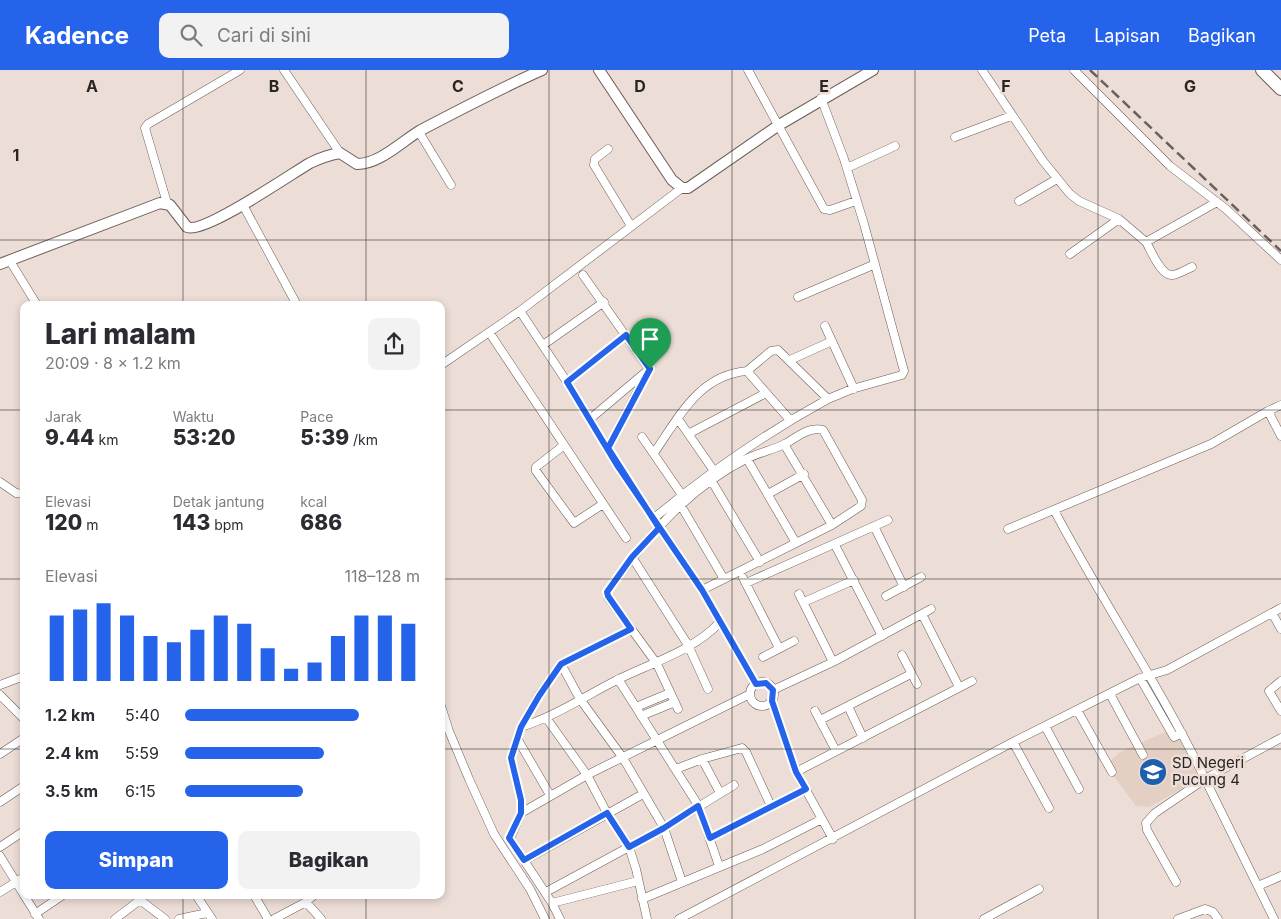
<!DOCTYPE html>
<html lang="id">
<meta charset="utf-8">
<style>
:root{--surface:#fff;--page:#f2f2f3;--text:#2b2b33;--muted:#7c7c81;--accent:#2563eb}
body{margin:0;font-family:Inter,sans-serif;background:var(--page);color:var(--text);height:100vh;display:flex;flex-direction:column;font-size:19px;white-space:nowrap}
*{box-sizing:border-box;margin:0}
p{font-size:16px;color:var(--muted)}
.icon{flex:none;width:28px;height:28px;fill:none;stroke:currentColor;stroke-width:2;stroke-linecap:round;stroke-linejoin:round}
.map{position:relative;flex:1;overflow:hidden}
.sheet{position:absolute;left:20px;top:231px;width:425px;height:598px;display:flex;flex-direction:column;background:var(--surface);border-radius:10px;box-shadow:0 2px 8px #0003}
.sheet>*{flex:none}
.pin{position:absolute;display:grid;place-items:center;width:42px;height:42px;color:#fff;margin:-51px -21px;border-radius:50% 50% 50% 0;rotate:-45deg;box-shadow:0 0 5px #0007}
.pin .icon{rotate:45deg}
.round{display:grid;place-items:center;flex:none;width:52px;height:52px;border-radius:10px;background:var(--page)}
.overview{display:flex;align-items:center;justify-content:space-between;height:85px;padding:0 25px}
h1{font-size:28px;font-weight:800;line-height:38px}
.figures{display:grid;grid-template-columns:repeat(3,1fr);gap:8px;height:85px;padding:5px 25px}
.figures div{display:grid;align-content:center}
.figures b{font-size:21px;font-weight:800}
.figures small{font-size:14px;font-weight:400}
.figures p{font-size:14px}
.chart{height:140px;padding:10px 25px}
.chart p{display:flex;justify-content:space-between}
.chart svg{width:100%;height:90px;margin-top:5px;stroke:var(--accent);stroke-width:6}
.primary-button{display:flex;gap:10px;margin-top:auto;padding:10px 25px}
.primary-button a{flex:1;height:58px;border-radius:10px;background:var(--accent);color:#fff;font-size:20px;font-weight:800;line-height:58px;text-align:center}
.primary-button a+a{background:var(--page);color:var(--text)}
ul{padding:0 25px;list-style:none;font-size:16px}
li{display:grid;grid-template-columns:80px 60px 1fr;align-items:center;height:38px}
li i{height:12px;border-radius:6px;background:var(--accent)}
header{display:flex;align-items:center;gap:30px;box-sizing:border-box;height:70px;padding:0 25px;background:var(--accent);color:#fff}
header strong{font-size:24px}
nav{display:flex;gap:28px;margin-inline-start:auto;font-size:18px}
.search{width:350px;height:45px;background:var(--page);display:flex;align-items:center;gap:12px;box-sizing:border-box;padding:0 18px;border-radius:10px;color:var(--muted);font-size:19px}
.map>svg:first-child{display:block}
.built{fill:#e3cfc4}
.lines{fill:none;stroke-linecap:round;stroke-linejoin:round}
.minor-casing{stroke:#6a5e58;stroke-width:9}
.tertiary-casing{stroke:#6a5e58;stroke-width:12}
.trunk-casing{stroke:#6a5e58;stroke-width:14}
.minor{stroke:#fff;stroke-width:8}
.tertiary{stroke:#fff;stroke-width:10}
.trunk{stroke:#fff;stroke-width:12}
.rail{stroke:#68605d;stroke-width:2.5;stroke-dasharray:10 5;stroke-linecap:butt}
.route-casing{stroke:#fff;stroke-width:10}
.route{stroke:#2563eb;stroke-width:6}
.grid{fill:none;stroke:#2a2523;stroke-width:1;stroke-opacity:0.55}
.labels{text-anchor:middle;stroke-width:5;stroke-linejoin:round;paint-order:stroke}
.poi-label{font-size:15px;fill:#2a2523;stroke:#ecddd6;text-anchor:start}
.grid-label{font-size:16px;text-anchor:middle;font-weight:bold;fill:#2a2523;stroke:#ecddd6;stroke-width:5;stroke-linejoin:round;paint-order:stroke}
</style>
<header>
<strong>Kadence</strong>
<div class="search"><svg class="icon" aria-label="search" viewBox="0 0 24 24"><circle cx="10" cy="10" r="6"/><path d="M15 15l6 6"/></svg>Cari di sini</div>
<nav><a>Peta</a><a>Lapisan</a><a>Bagikan</a></nav>
</header>
<div class="map">
<svg width="1281" height="849" viewBox="0 0 1281 849">
<rect width="100%" height="100%" fill="#ecddd6"/>
<path class="built" d="M1174,658L1199,709L1149,737L1136,736L1106,695L1120,682Z"/>
<g class="lines">
<defs>
<path id="minor" d="M284,0L340,83
M748,0L824,139L830,140L856,131
M982,0L1043,91L1070,124L1079,131L1119,149L1146,172L1217,132
M1074,0L1170,96L1226,139L1281,190
M821,28L844,89L864,154L904,301L902,305L852,319L828,329
M419,62L451,115
M955,67L1011,46
M608,79L595,89L594,95L631,156
M847,98L895,76
M1019,131L1057,109
M167,133L145,58L148,54L240,0
M243,135L297,235
M1146,172C1151,180 1161,207 1173,205C1179,204 1187,199 1192,197
M1070,184L1119,149
M10,191L37,235
M583,205L649,299L608,378
M798,227L873,195
M520,241L567,312L617,395L702,520L756,614
M825,256L854,319
M489,262L626,468
M543,275L604,232
M790,290L832,271
M441,295L520,241L682,118
M567,312L626,265
M1268,341L1281,335
M590,349L648,300
M678,349L714,401
M690,363L766,323
M642,367L682,425
M784,374L832,455
M563,376L536,397V401L574,453L603,434
M654,383C679,347 699,305 747,301L790,350
M747,389L796,473
M711,410L760,492
M0,412L16,423L24,424
M768,424L804,404
M680,434L724,509
M1054,440C1102,531 1160,616 1205,709L1281,668
M653,449C708,403 766,363 828,329L778,280L771,281L747,301
M874,456L904,517
M1008,459L1211,374L1268,341L1281,366
M835,475L882,566
M632,487L688,575L708,619
M743,508L779,578
M746,513L888,450
M799,524L833,592
M886,526L921,507
M804,532L854,510
M1272,543L1281,559
M922,544L959,617
M902,585L917,614
M763,587L794,571
M561,594L580,629L623,688L664,758L682,812
M1140,608L1174,667L1182,663
M618,609L698,735L719,796
M1281,611L1269,621L1281,641
M750 624a12 12 0 1 1 24 0a12 12 0 1 1-24 0Z
M0,615L24,606
M773,620L833,592L931,539
M1110,624L1143,685
M0,625L24,649
M772,631L796,702L833,769
M441,636L449,661L469,709L494,764L530,819L545,849
M848,636L863,668
M636,637L670,623
M678,639L657,594L608,527L607,522C645,469 687,419 746,389C758,383 772,380 785,374C796,368 809,356 823,360L862,430L861,436L832,455L702,520
M1077,640L1112,702
M815,641L836,681
M641,646L675,632
M547,649L587,705L607,743L629,777L636,799L647,849
M820,650L911,604
M1045,656L1079,719
M521,657C556,646 585,626 617,610C649,594 695,580 720,552
M518,670L550,725
M1013,672L1049,738
M0,684L24,668
M702,689L720,723
M676,699L702,689L742,678L746,682L771,736
M796,702L972,611
M0,732L24,716
M521,743L587,705L750,624
M710,768L806,719
M0,777L24,761
M0,786L24,825
M525,790L643,724
M1176,812L1147,760L1146,753L1155,743L1205,709L1274,849
M1258,816L1281,806
M0,822L24,807
M546,822L664,758L734,715
M24,825L39,849
M196,825L212,849
M254,825L268,849
M642,829L763,779L822,749
M306,832L321,849
M552,833L638,811
M35,844L63,825
M115,849L140,830L165,849
M179,849L207,843
M274,849L306,832L314,825
M560,849L552,833L510,769L521,743V730L511,688L521,657L539,625L561,594L631,559
M679,849L1013,672L1140,608L1167,600L1281,538
M984,849L1039,819
M1178,849L1205,839L1213,842L1218,849"/>
<path id="tertiary" d="M599,0L672,110L682,118H688L779,55L873,0
M0,194L160,133L170,135L187,157C203,165 291,104 310,93C320,88 329,85 340,83L357,94C380,94 402,71 421,60C461,39 501,18 542,0"/>
<path id="trunk" d="M1262,0L1281,19"/>
</defs>
<use href="#minor" class="minor-casing"/>
<use href="#tertiary" class="tertiary-casing"/>
<use href="#trunk" class="trunk-casing"/>
<use href="#minor" class="minor"/>
<use href="#tertiary" class="tertiary"/>
<use href="#trunk" class="trunk"/>
<path class="rail" d="M1090,0L1281,181"/>
</g>
<g class="lines">
<defs>
<path id="route" d="M650,299L608,378L659,458L632,487L607,522L608,526L631,559L561,594L539,626L521,657L511,688L521,730V743L509,768L524,790L607,743L629,777L664,758L698,736L710,768L806,719L796,702L772,631L773,620L766,613L756,614L702,520L617,395L567,312L626,265L650,299"/>
</defs>
<use href="#route" class="route-casing"/>
<use href="#route" class="route"/>
</g>
<path class="grid" d="M183,0V235M366,0V235M549,0V849M732,0V849M915,0V849M1098,0V849M0,170H1281M0,340H24M441,340H1281M0,509H24M441,509H1281M0,679H24M441,679H1281M183,825V849M366,825V849"/>
<defs>
<symbol id="school-disc" viewBox="-11 -11 22 22"><circle r="9.5" fill="#1e5eaf" stroke="#ecddd6"/><path d="M0-5L7-2L0 1L-7-2ZM-4 1L0 2.5L4 1V4Q0 6-4 4Z" fill="#fff"/></symbol>
</defs>
<g fill-rule="evenodd">
<use href="#school-disc" x="1137" y="686" width="32" height="32"/>
</g>
<g class="labels">
<g class="poi-label">
<text x="1172" y="698">SD Negeri<tspan x="1172" dy="17">Pucung 4</tspan></text>
</g>
</g>
<g class="grid-label">
<text x="92" y="22">A</text>
<text x="274" y="22">B</text>
<text x="458" y="22">C</text>
<text x="640" y="22">D</text>
<text x="824" y="22">E</text>
<text x="1006" y="22">F</text>
<text x="1190" y="22">G</text>
<text x="16" y="91">1</text>
</g>
</svg>
<div class="pin" style="left:650px;top:299px;background:#1e9e55"><svg class="icon" aria-label="arrive" viewBox="0 0 24 24"><path d="M6 21V4h12l-3 4 3 4H6"/></svg></div>
<section class="sheet">
<div class="overview"><div><h1>Lari malam</h1><p>20:09 · 8 × 1.2 km</p></div><a class="round"><svg class="icon" aria-label="share" viewBox="0 0 24 24"><path d="M12 15V3M7 8l5-5 5 5M5 13v7h14v-7"/></svg></a></div>
<div class="figures">
<div><p>Jarak</p><b>9.44<small> km</small></b></div>
<div><p>Waktu</p><b>53:20</b></div>
<div><p>Pace</p><b>5:39<small> /km</small></b></div>
</div>
<div class="figures">
<div><p>Elevasi</p><b>120<small> m</small></b></div>
<div><p>Detak jantung</p><b>143<small> bpm</small></b></div>
<div><p>kcal</p><b>686</b></div>
</div>
<div class="chart"><p><span>Elevasi</span>118–128 m</p>
<svg viewBox="0 0 160 44" preserveAspectRatio="none"><path d="M5 44V12M15 44V9M25 44V6M35 44V12M45 44V22M55 44V25M65 44V19M75 44V12M85 44V16M95 44V28M105 44V38M115 44V35M125 44V22M135 44V12M145 44V12M155 44V16"/></svg>
</div>
<ul>
<li><b>1.2 km</b>5:40<i style="width:74%"></i></li>
<li><b>2.4 km</b>5:59<i style="width:59%"></i></li>
<li><b>3.5 km</b>6:15<i style="width:50%"></i></li>
</ul>
<div class="primary-button"><a>Simpan</a><a>Bagikan</a></div>
</section>
</div>
